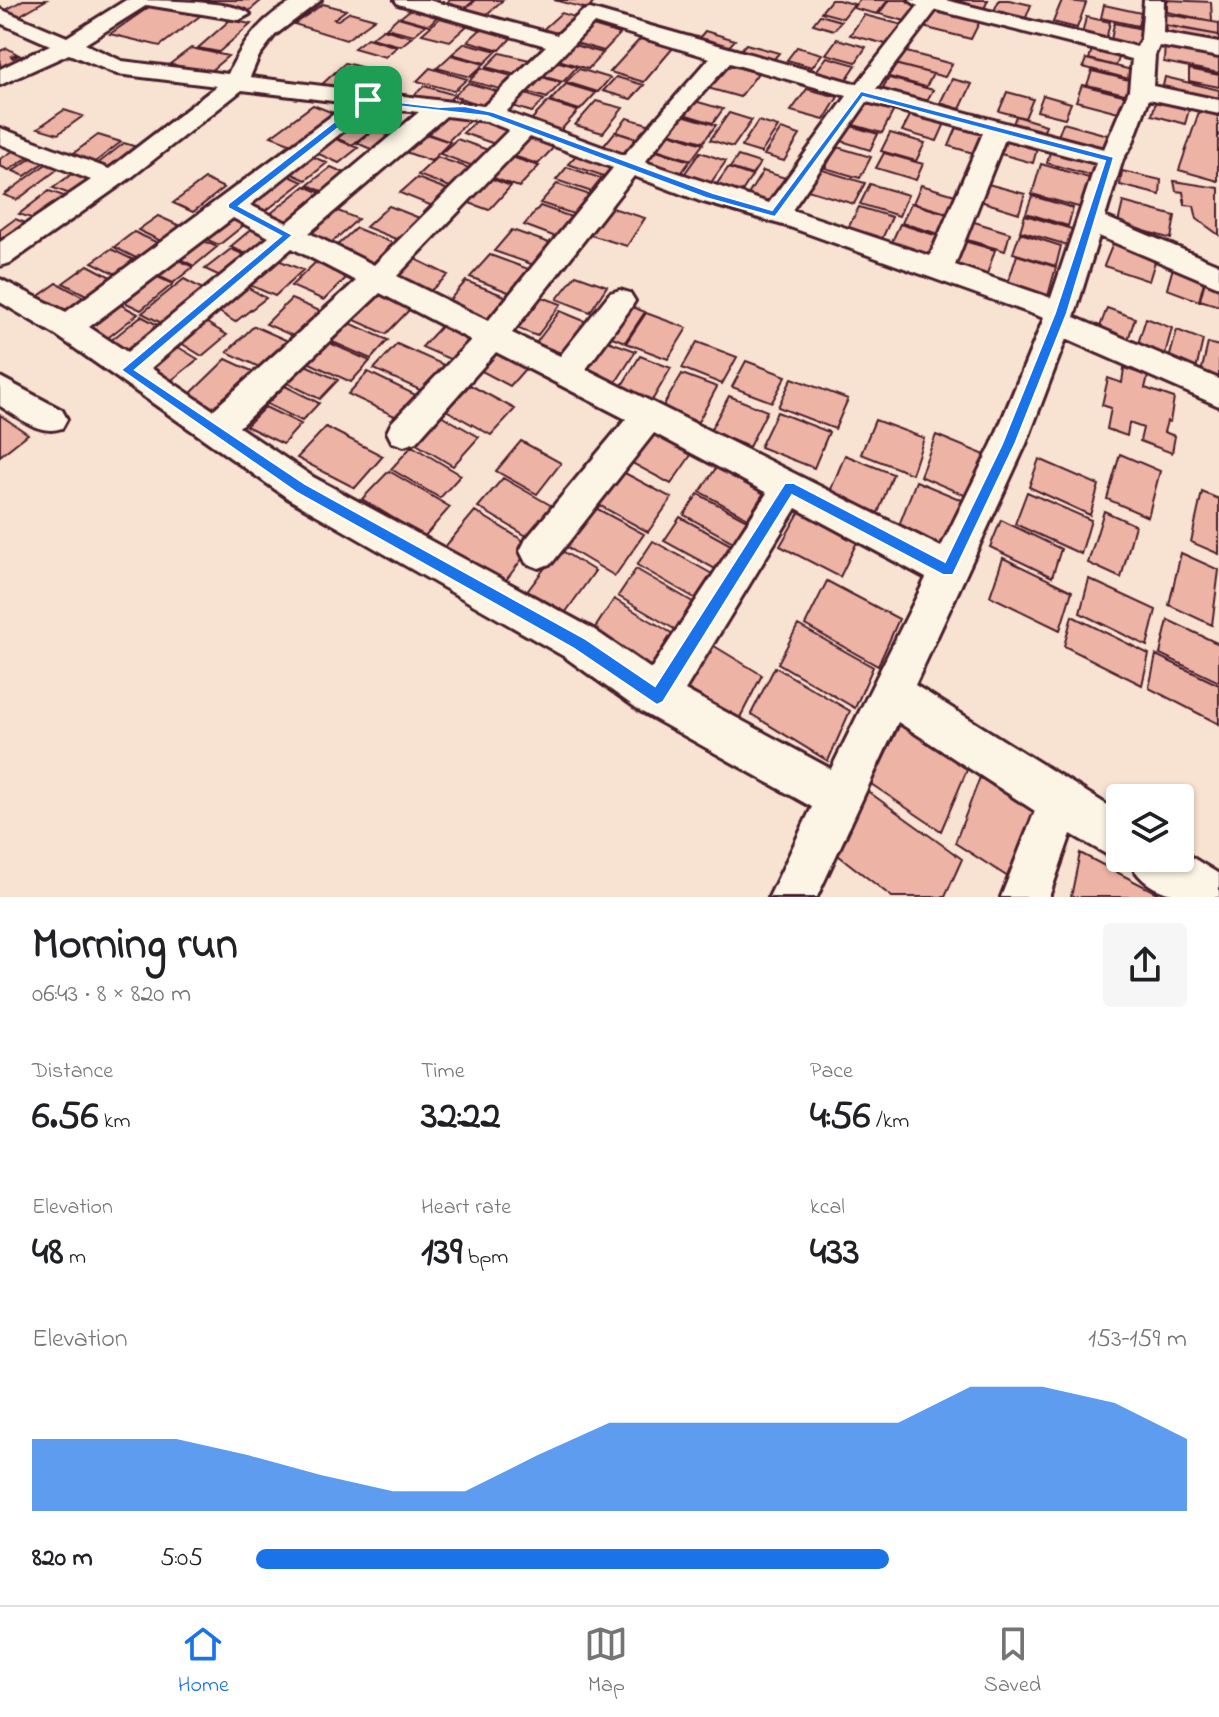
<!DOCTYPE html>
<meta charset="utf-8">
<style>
:root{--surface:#fff;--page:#f6f6f6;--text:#202124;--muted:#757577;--line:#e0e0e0;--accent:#1a73e8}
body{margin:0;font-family:"Indie Flower",sans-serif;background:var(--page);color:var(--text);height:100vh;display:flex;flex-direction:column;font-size:30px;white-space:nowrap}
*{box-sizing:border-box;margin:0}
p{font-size:26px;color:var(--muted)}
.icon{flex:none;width:44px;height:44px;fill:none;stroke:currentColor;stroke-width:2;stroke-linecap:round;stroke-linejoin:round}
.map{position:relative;height:897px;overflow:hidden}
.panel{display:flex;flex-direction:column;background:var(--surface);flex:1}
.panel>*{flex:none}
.fabs{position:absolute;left:1106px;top:784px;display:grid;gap:16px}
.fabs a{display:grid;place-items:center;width:88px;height:88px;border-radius:8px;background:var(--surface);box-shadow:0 2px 6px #0004;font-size:40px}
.pin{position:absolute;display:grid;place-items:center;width:68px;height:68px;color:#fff;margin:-34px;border-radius:16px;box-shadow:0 4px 12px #0006}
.round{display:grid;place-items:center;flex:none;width:84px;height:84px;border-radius:8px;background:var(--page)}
.headline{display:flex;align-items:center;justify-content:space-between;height:136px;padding:0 32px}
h1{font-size:44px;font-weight:700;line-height:60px}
.metrics{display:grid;grid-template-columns:repeat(3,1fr);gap:12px;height:136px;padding:8px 32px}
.metrics div{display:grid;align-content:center}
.metrics b{font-size:40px;font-weight:700}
.metrics small{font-size:22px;font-weight:400}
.metrics p{font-size:22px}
.chart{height:224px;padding:16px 32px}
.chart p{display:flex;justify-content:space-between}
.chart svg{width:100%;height:144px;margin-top:8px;fill:var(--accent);opacity:.7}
ul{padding:0 32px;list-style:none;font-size:26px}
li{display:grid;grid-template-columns:128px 96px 1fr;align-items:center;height:60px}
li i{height:20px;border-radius:10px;background:var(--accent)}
.tab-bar{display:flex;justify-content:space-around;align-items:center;height:112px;border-top:2px solid var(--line);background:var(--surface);font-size:22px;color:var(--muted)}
.tab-bar a{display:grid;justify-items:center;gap:4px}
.tab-bar .current{color:var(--accent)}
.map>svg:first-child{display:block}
.building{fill:#edb4a6;stroke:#4a1f2b;stroke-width:2}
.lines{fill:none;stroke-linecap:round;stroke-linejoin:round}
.minor-casing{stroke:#4a1f2b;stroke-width:6}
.minor{fill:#fcf5e5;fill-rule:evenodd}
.route{fill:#1a73e8;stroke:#fff;stroke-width:2;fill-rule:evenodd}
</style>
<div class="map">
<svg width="1219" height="897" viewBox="0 0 1219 897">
<rect width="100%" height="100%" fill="#f8e2d2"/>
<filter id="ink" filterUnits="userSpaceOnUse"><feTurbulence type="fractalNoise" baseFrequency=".0125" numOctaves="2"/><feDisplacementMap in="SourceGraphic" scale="16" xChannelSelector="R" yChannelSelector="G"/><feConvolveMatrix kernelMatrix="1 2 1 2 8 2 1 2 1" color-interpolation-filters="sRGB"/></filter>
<g filter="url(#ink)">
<path class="building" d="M23,0H46L17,17L1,13Z
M190,0H262L248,12Z
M450,0H475L460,12L441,7Z
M476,0H503L480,20L459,14Z
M554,0H596L588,9Z
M831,0H838L854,4L843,18L821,12Z
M859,0H888L877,14L853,8Z
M889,0H909L921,3L909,22L879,14Z
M948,0H988L983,11L947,3Z
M999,0H1009L1031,5L1025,20L993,13Z
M1062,0L1086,3L1077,28L1053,22Z
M1167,0L1211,2L1212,21L1167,12Z
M323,4L346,10L334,19L338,20L350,12L375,19L346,40L294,24Z
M152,5L200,16L160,46L110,34Z
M1104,5L1141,13L1138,26L1101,18Z
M935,7L981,19L971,39L923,27Z
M412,8L439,15L429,25L401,17Z
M561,13L581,19L559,40L538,34Z
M1165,14L1219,23V35L1165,25Z
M820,15L841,21L834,30L813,24Z
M864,15L903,25L890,45L850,35Z
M398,17L426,25L414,35L386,28Z
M441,17L469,24L450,41L422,34Z
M1086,17L1110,22L1106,40L1082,35Z
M230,20L251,24L219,52L198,48Z
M1114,23L1142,29L1140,47L1111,41Z
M589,25L620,34L604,51L572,42Z
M1167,26L1219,35V47L1166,37Z
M482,28L513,36L500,50L468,41Z
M383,29L412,37L401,46L371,38Z
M705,31L735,40L724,52L694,44Z
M367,38L397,47L385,57L354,48Z
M640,39L673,48L644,82L610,72Z
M837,39L866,47L856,62L826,54Z
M1165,42L1219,53V73L1164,62Z
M465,43L497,51L485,63L452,54Z
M570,44L603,53L588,69L555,59Z
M746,44L779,53L769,65L736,55Z
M1093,46L1121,53L1116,66L1089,59Z
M797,47L822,54L812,67L787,60Z
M7,48L17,54L11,56L13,58L19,55L28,61L0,74V51Z
M191,48L228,56L208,73L170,64Z
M899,50L952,64L945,77L891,63Z
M500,53L534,61L520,76L486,67Z
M451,55L484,64L470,77L437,68Z
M827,57L856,65L844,83L814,74Z
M1086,59L1136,71L1133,80L1083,67Z
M552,60L577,67L563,82L538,75Z
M345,63L365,68L339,93L318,88Z
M722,63L758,73L740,97L704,87Z
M894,64L933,74L926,87L886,76Z
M430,68L467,79L454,91L417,81Z
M482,68L512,76L500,89L469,81Z
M579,69L610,78L598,92L566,82Z
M1189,69L1219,75V87L1189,81Z
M367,71L390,77L370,97L347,91Z
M1092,71L1133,81L1129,95L1087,85Z
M536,75L561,83L547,98L521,90Z
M616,77L644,85L631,99L603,91Z
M1165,77L1219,90V103L1162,90Z
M889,78L933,90L925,104L880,92Z
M952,79L972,84L960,109L940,103Z
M468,83L500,92L485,106L453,96Z
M566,84L596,93L580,110L550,101Z
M1082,85L1131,97L1126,114L1076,101Z
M424,86L455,95L441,107L411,98Z
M807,89L838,97L824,120L791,111Z
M519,92L544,100L532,112L506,104Z
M1007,92L1033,99L1025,118L999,111Z
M1043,95L1071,103L1065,118L1037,111Z
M856,99L894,110L882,133L843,122Z
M691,100L723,109L713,123L680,113Z
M596,101L623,108L603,133L575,125Z
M1156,101L1189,110L1185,124L1152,115Z
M548,102L578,111L560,131L530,121Z
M372,103L392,110L370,129L349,121Z
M313,105L341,116L300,147L271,136Z
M1201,106L1218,111V181L1179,170Z
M64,110L83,116L58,134L38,128Z
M443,111L470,120L448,141L420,131Z
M912,112L946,121L937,141L902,131Z
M729,113L752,120L733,147L710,140Z
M682,115L716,125L703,142L669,132Z
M1016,116L1046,125L1041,138L1011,129Z
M480,117L512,127L495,144L463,133Z
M627,118L655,126L644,141L616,132Z
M758,121L778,127L761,153L741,147Z
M347,122L370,131L352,145L329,135Z
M1063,123L1111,136L1105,155L1056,142Z
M844,124L878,134L870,150L835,139Z
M958,125L988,133L980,155L949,146Z
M781,129L800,135L784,161L764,155Z
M375,130L397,139L380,153L357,143Z
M417,131L450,142L431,161L397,149Z
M615,132L646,142L632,159L601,149Z
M669,133L703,144L691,160L656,149Z
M890,133L925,143L916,161L881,151Z
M98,135L121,142L86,169L63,161Z
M532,136L557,144L538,164L513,156Z
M331,137L358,148L339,163L312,151Z
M995,138L1037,149L1033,163L990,151Z
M457,139L488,150L473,166L440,154Z
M124,143L146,150L113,176L91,169Z
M1052,145L1101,158L1096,177L1047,163Z
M837,147L871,157L860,178L825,168Z
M18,148L33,154L9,170L0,166V159Z
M580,151L624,165L613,179L568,164Z
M656,151L690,161L679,176L644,166Z
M700,152L726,161L710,184L683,176Z
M305,153L327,163L306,180L283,170Z
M884,153L923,164L916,180L876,168Z
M34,156L46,161L25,176L13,171Z
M508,156L539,166L519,187L488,176Z
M738,156L760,163L752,175L730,168Z
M437,157L469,168L450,187L418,175Z
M49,162L62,166L17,200L4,195Z
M1041,164L1089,178L1082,208L1032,194Z
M331,167L354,177L331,195L308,185Z
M567,167L612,182L601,195L556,180Z
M728,168L752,176L739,196L714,188Z
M816,168L865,183L854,204L804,189Z
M77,170L102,178L79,197L53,188Z
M763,171L789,179L773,206L746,198Z
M1122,171L1161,180L1160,195L1120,185Z
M280,172L303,182L263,213L240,203Z
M487,177L511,186L489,210L464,201Z
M417,178L451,191L435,207L400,193Z
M205,179L224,188L193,212L173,203Z
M1174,181L1219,188V235L1197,219L1194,206L1185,205L1183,192L1176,191Z
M984,183L1025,194L1019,213L977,200Z
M557,184L599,198L583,217L540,203Z
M870,184L908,195L899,216L860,204Z
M921,185L962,197L954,215L913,203Z
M305,186L330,197L295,225L270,214Z
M49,191L67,197L37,220L19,214Z
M1032,196L1073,208L1068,226L1026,213Z
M1123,202L1175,216L1171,239L1118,223Z
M911,203L957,217L949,237L902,223Z
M389,206L422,219L401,241L366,227Z
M540,206L580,220L564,240L524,225Z
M328,207L358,219L331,243L301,230Z
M609,207L645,218L627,246L590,235Z
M859,207L892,217L881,241L847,230Z
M230,212L249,221L219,245L199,236Z
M1025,215L1075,230L1071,246L1020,231Z
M158,216L187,229L167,244L138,230Z
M15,219L34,226L0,246V230Z
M971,221L1010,233L1005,251L964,239Z
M900,224L944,238L935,263L889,248Z
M254,227L277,238L254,257L230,247Z
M356,228L393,243L372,264L334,248Z
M512,230L555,245L537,266L494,251Z
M134,232L169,248L148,264L114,247Z
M1020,233L1061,246L1056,266L1013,253Z
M195,237L217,247L194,266L172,255Z
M964,241L995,250L985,280L953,270Z
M1114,241L1157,255L1149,281L1104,266Z
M111,249L144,265L126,279L92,262Z
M231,249L254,259L229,280L205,269Z
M490,255L531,270L511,293L470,277Z
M1017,255L1056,267L1048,296L1008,283Z
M409,256L448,275L428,293L389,274Z
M173,257L193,267L173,283L152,273Z
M273,258L303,270L275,296L245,283Z
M317,261L350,274L324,300L291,286Z
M1174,264L1206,274L1199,301L1167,289Z
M88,265L122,283L98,301L63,283Z
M151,274L173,284L141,310L118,299Z
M576,275L607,286L590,312L557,299Z
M1206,277L1219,282V306L1200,300Z
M184,279L212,294L171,328L142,313Z
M466,281L510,298L489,324L444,306Z
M57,283L95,303L67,324L29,303Z
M240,283L266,298L235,322L210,306Z
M374,291L412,307L386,334L348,317Z
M531,293L561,304L537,336L507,324Z
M291,299L325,313L300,339L266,324Z
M114,301L138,314L100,344L75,331Z
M625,304L645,312L625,342L604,334Z
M1107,308L1135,318L1126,346L1097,335Z
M560,311L589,323L566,355L536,343Z
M646,313L687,328L668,359L626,343Z
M141,316L167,330L131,361L104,346Z
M197,317L227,335L202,356L171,337Z
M1146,318L1172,328L1164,358L1137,347Z
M345,321L388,340L371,359L326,339Z
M446,321L484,337L461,364L422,347Z
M254,326L295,344L268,371L227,352Z
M1177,330L1203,340L1196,370L1169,359Z
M599,338L636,351L614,385L577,370Z
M321,339L370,361L351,382L301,359Z
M168,341L198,359L167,384L138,365Z
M697,342L737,357L722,384L682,368Z
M1208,343L1219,346V380L1201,373Z
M397,344L453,369L431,395L374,369Z
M498,344L532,361L510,386L476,368Z
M640,356L671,368L650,404L618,392Z
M226,359L263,376L224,416L186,398Z
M746,361L786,376L772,402L732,387Z
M299,362L338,380L320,399L281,380Z
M1124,368L1148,376L1145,388L1174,398L1170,422L1167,421L1164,432L1175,436L1172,453L1140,441L1143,428L1129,423L1127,436L1107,429L1111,408L1102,405L1108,378L1122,383Z
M368,372L422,398L403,420L348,394Z
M682,374L717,387L698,422L662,408Z
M792,378L848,399L835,429L778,407Z
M470,385L515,409L491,435L446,410Z
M285,386L319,403L302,421L267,404Z
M729,396L767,411L749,447L710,431Z
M265,407L301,424L283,444L246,426Z
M777,412L829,432L814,468L760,447Z
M439,414L479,437L453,466L413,442Z
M0,415L28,434L0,456Z
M875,420L924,438L912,474L861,454Z
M659,426L698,445L671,484L632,463Z
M326,427L383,456L355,488L297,458Z
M936,435L985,455L971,498L920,476Z
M521,441L561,463L537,494L496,471Z
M412,446L461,475L440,498L391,469Z
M1120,454L1160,471L1148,517L1107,499Z
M845,455L893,474L878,513L829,494Z
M722,459L770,483L748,518L700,492Z
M1039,459L1099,485L1090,515L1029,487Z
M389,471L450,507L424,537L362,499Z
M621,471L672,498L648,532L597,504Z
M503,478L559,510L535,541L478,507Z
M916,481L962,500L945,549L898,528Z
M1027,492L1091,520L1081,554L1015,524Z
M1202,492L1219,499V554L1191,542Z
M698,494L747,520L733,542L684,515Z
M804,504L861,534L840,577L780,546Z
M592,506L644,534L615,576L563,545Z
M475,511L532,546L503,584L444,548Z
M1104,511L1135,525L1121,578L1088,563Z
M680,517L731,545L717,570L664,541Z
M1001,520L1061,549L1052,577L990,547Z
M653,541L723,580L707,605L637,565Z
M559,549L595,571L563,616L526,593Z
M1181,553L1219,570L1212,625L1169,605Z
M1003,558L1072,591L1060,630L990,596Z
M636,569L698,605L681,633L618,596Z
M1089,579L1156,610L1147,646L1080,613Z
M827,581L899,619L878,666L805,625Z
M614,599L680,638L658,674L591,634Z
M1072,616L1149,654L1142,685L1064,646Z
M1168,620L1219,644V682L1160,654Z
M798,625L873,667L855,708L778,663Z
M701,638L762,675L736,725L673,686Z
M1156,655L1219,685V724L1149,688Z
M775,667L850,711L828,761L751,714Z
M902,720L970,763L941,831L871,784Z
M982,772L1043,809L1019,884L955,843Z
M866,790L962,859L945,897H892L834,852Z
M1080,853L1157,893L1156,897H1071Z"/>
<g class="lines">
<defs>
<path id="minor" d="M126,0C150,0 235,0 250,14L239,20L147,5L85,44L122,61L228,74C241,45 264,13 296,1C303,0 314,0 321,0L275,35L259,56L250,77L484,106L546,46L398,4L395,0H428L557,35L583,11L590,9L857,84L918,6L909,0H945L1137,47L1141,38L1144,0H1164L1163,33L1219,43V57L1159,46L1155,55L1153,86L1219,100V114L1149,99L1132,145L1123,159L1105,217L1219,265V287L1099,236L1074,317L1219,379V406L1066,339L1026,444L915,685L1120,813V858H1180V850L1219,874V897C1181,897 1145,897 1128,858L1120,862L1071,834L1049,897H1001L1035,811L898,722L817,897H769L812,807L642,712L565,657L289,499L56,335L0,302V279L66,312L349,103L242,90L133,176L10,263L0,266V242L91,180L0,144V128L109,169L217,86L117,74L69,54L0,85V69L50,45L0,23V9L67,37ZM936,10L1132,59L1129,90L1104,149L876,89ZM594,23L710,58L624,155L506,112ZM730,63L847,96L769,203L645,162L679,119ZM867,102L983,133L930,256L792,210ZM374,107L419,112L287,223L250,205ZM446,116L486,121L509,130L374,265L309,233ZM530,137L613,168L488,321L397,276ZM1005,139L1096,163L1051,298L955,265ZM634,176L700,201L790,227L1044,318L992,444L941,547L586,369L630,309L635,301L630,293L620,290L610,293L560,356L512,333ZM233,218L269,237L127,352L89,327ZM292,248L356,281L213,410L151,368ZM380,293L471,340L392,422L387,432L392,442L404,446L416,442L496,352L626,419L526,539L520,551L526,563L539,568L552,563L654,433L767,493L651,669L593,629L313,477L239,427ZM796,508L926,578L831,769L685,690Z
M0,377L62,410L67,419L62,428C39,436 19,417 0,406Z"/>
</defs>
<use href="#minor" class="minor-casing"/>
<use href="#minor" class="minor"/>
</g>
</g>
<path class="route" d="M861,91L1114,157L1067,313L1015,444L953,575H943L792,495L663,702L657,705L573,648L296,492L121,370L281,236L228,208V204L365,98L439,107L464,106L493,112L713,193L772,210ZM863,97L1105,161L1055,313L1002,444L945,562L794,483H785L655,686L584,638L305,484L135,370L293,235L239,206L370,103L487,116L706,198L775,217Z"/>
</svg>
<div class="fabs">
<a><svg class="icon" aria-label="layers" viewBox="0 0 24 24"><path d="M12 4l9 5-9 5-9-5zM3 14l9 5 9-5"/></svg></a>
</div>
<div class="pin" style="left:368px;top:100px;background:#1e9e55"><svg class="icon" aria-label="arrive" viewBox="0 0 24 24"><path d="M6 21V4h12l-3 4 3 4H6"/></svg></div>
</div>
<section class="panel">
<div class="headline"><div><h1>Morning run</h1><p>06:43 · 8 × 820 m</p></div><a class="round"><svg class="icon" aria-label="share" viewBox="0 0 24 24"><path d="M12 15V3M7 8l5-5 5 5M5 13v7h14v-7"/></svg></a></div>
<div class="metrics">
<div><p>Distance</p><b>6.56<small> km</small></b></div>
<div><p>Time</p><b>32:22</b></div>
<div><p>Pace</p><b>4:56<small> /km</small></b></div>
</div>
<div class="metrics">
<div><p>Elevation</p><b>48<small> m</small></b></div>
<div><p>Heart rate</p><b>139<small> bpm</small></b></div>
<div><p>kcal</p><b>433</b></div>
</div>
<div class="chart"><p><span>Elevation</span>153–159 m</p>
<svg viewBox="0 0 160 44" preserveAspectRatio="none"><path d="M0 44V22L10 22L20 22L30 27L40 33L50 38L60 38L70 27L80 17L90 17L100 17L110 17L120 17L130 6L140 6L150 11L160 22V44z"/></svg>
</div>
<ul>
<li><b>820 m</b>5:05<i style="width:68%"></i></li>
</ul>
</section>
<nav class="tab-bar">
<a class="current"><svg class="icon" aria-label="home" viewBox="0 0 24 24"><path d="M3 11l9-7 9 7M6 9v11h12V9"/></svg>Home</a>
<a><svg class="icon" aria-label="map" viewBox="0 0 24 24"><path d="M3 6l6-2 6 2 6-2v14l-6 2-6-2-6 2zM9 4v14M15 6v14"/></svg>Map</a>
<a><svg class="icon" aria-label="saved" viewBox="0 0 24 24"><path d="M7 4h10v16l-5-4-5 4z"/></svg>Saved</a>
</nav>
